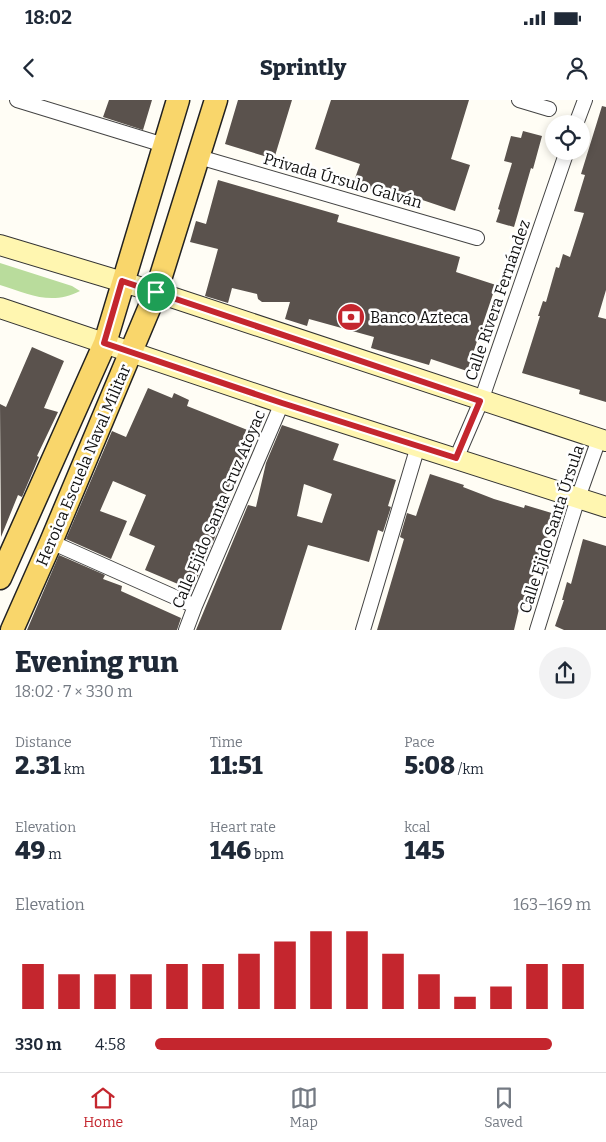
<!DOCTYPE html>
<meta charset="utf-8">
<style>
:root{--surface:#fff;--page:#f2f2f3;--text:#1f2937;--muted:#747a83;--line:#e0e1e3;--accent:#c4262e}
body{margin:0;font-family:Bitter,serif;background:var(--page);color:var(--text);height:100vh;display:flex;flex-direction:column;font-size:19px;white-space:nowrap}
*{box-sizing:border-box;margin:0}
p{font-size:16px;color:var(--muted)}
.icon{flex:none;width:28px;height:28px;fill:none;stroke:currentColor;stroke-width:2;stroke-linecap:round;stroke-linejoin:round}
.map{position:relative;height:530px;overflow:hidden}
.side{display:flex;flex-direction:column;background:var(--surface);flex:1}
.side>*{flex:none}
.buttons{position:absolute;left:545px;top:15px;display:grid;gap:10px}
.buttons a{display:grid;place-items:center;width:45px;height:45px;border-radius:50%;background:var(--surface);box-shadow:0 2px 8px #0003;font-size:25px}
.pin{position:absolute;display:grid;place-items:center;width:42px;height:42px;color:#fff;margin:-21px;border:2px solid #fff;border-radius:50%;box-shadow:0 1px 5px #0007}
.round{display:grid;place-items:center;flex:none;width:52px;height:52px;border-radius:26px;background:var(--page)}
.headline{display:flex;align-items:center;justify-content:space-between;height:85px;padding:0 15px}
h1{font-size:28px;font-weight:800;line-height:38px}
.stats{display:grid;grid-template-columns:repeat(3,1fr);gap:8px;height:85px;padding:5px 15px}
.stats div{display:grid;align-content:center}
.stats b{font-size:25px;font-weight:800}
.stats small{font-size:14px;font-weight:400}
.stats p{font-size:14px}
.chart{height:140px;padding:10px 15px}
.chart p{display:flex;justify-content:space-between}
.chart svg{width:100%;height:90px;margin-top:5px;stroke:var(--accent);stroke-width:6}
ul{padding:0 15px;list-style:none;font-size:16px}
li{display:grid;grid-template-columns:80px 60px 1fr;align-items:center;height:38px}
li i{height:12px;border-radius:6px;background:var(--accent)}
.status{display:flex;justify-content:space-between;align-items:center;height:35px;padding:0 25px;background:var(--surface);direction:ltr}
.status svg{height:14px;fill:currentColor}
header{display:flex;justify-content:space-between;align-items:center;height:65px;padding:0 15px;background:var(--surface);font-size:22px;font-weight:800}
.tabs{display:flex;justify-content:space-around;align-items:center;height:70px;border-top:1px solid var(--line);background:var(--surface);font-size:14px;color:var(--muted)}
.tabs a{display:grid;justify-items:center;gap:2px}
.tabs .on{color:var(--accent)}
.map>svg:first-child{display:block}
.forest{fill:#b9dc9c}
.building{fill:#5a524d;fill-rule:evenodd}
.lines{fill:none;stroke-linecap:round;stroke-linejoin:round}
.minor-casing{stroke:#444;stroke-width:16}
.secondary-casing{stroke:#333;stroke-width:22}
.primary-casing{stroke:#222;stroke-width:25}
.minor{stroke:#fff;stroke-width:14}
.secondary{stroke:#fff6b0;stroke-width:20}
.primary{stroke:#f9d66b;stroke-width:22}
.route-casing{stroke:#fff;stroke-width:10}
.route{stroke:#c4262e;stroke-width:6}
.labels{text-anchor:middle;stroke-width:5;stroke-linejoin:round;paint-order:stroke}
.street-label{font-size:16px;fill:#111;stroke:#fff}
.poi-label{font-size:16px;fill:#111;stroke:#fff;text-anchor:start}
</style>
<div class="status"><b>18:02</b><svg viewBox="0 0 49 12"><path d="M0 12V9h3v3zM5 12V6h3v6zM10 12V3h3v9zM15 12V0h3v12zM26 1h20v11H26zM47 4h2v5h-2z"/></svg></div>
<header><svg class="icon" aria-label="back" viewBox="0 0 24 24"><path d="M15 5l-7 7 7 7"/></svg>Sprintly<svg class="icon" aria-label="person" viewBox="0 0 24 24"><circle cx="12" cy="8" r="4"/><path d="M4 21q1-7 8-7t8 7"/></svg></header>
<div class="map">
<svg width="606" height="530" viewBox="0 0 606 530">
<rect width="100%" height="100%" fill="#fffdf5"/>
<path class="forest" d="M0,163L72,186L80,191C51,206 29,194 0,185Z"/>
<path class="building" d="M109,0H152L143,30L103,17Z
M238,0H292L274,59L225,44Z
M331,0H469L451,59L470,65L455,111L375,84L373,90L353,84L360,64L315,49Z
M602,6L606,7V190L598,217L606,219V302L579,294L580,290L522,273L540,216H538L543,201L546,202L556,167L559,168L563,154L570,157L584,113L574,111L585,75L581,74Z
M523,31L542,36L533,69L531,68L514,127L496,122L500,110L498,109L512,63L504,61L511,36L521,38Z
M218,80L339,115L337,122L460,157L456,172L496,185L467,271L431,259L429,265L371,248L374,237L309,219L307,226L285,219L290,202H262L258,199L257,194L232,188L228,203L205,196L218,149L190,142L196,121L206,124Z
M32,247L64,261L44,308L58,312L37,356L39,357L22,397L18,395L1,437L0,304L6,307Z
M148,288L172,298L174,293L189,300L187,306L255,333L240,368L236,367L225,398L231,400L192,490L145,470L155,446L129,435L146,395L113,381L100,411L127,421L111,459L66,439L112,331L126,337Z
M282,325L339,344L333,360L396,380L388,406L391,407L383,432L378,430L369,462L308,445L281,530H196L248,405L256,407L266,363ZM304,384L332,394L322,423L297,416Z
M430,374L464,385L463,387L494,399L524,408L525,405L555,414L540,460L538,459L523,511L519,509L514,530H377L404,439L400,437L407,413L416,416Z
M583,439L606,446V530H564L555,526L564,500H562L567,482L571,484Z
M59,455L105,475L103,479L122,486L121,491L181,518L177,530H27Z"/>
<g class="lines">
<defs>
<path id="minor" d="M17,0L164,45
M519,0L549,9
M576,24L585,0
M199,57L477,138
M456,359L481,301L567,51
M51,442L195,506
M186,530L195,506L282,303
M363,530L418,346
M537,530L578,398L599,339"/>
<path id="secondary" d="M0,145L156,192L606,341
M0,208L282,303L606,407"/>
<path id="primary" d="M0,478L105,243L178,0
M12,530L51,442L156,192L216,0"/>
</defs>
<use href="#minor" class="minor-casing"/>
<use href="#secondary" class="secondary-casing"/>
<use href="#primary" class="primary-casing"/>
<use href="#minor" class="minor"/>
<use href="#secondary" class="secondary"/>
<use href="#primary" class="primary"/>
</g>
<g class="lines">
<defs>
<path id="route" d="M122,181L480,301L456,358L282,303L104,243Z"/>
</defs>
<use href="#route" class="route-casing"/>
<use href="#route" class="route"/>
</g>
<defs>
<symbol id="bank-disc" viewBox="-11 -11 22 22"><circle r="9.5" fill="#c4262e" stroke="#fff"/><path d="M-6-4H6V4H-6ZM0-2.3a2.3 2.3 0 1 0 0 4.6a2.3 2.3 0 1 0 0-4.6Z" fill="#fff"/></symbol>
</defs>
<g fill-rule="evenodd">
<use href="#bank-disc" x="335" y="201" width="32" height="32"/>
</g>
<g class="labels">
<g class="street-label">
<text transform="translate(343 80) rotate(16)" y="6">Privada Úrsulo Galván</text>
<text transform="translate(497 200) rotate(-71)" y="6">Calle Rivera Fernández</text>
<text transform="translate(83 365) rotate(-67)" y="6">Heroica Escuela Naval Militar</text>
<text transform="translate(218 409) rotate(-67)" y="6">Calle Ejido Santa Cruz Atoyac</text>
<text transform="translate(551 429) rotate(-72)" y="6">Calle Ejido Santa Úrsula</text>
</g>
<g class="poi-label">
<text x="370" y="223">Banco Azteca</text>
</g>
</g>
</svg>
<div class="buttons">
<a><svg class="icon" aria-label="locate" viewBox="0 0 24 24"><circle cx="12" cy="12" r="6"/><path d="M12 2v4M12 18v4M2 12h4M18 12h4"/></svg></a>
</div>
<div class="pin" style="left:156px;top:192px;background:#1e9e55"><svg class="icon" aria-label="arrive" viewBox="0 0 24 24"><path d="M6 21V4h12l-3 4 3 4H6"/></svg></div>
</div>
<section class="side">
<div class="headline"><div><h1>Evening run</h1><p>18:02 · 7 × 330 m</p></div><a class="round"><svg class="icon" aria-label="share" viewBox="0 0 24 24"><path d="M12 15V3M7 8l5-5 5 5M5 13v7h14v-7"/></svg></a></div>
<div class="stats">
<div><p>Distance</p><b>2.31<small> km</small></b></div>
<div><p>Time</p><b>11:51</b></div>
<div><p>Pace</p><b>5:08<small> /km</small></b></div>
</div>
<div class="stats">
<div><p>Elevation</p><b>49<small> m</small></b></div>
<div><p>Heart rate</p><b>146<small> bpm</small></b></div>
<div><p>kcal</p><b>145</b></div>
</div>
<div class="chart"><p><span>Elevation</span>163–169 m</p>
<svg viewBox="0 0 160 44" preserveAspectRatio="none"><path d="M5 44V22M15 44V27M25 44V27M35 44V27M45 44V22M55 44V22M65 44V17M75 44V11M85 44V6M95 44V6M105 44V17M115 44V27M125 44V38M135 44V33M145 44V22M155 44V22"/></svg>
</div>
<ul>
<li><b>330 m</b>4:58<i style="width:91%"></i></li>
</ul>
</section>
<nav class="tabs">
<a class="on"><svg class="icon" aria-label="home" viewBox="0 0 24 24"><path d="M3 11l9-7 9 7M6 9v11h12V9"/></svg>Home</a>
<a><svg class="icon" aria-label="map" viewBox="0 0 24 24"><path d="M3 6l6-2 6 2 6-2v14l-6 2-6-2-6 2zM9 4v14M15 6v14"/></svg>Map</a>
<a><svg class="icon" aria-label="saved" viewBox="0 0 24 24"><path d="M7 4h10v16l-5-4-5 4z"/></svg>Saved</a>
</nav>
